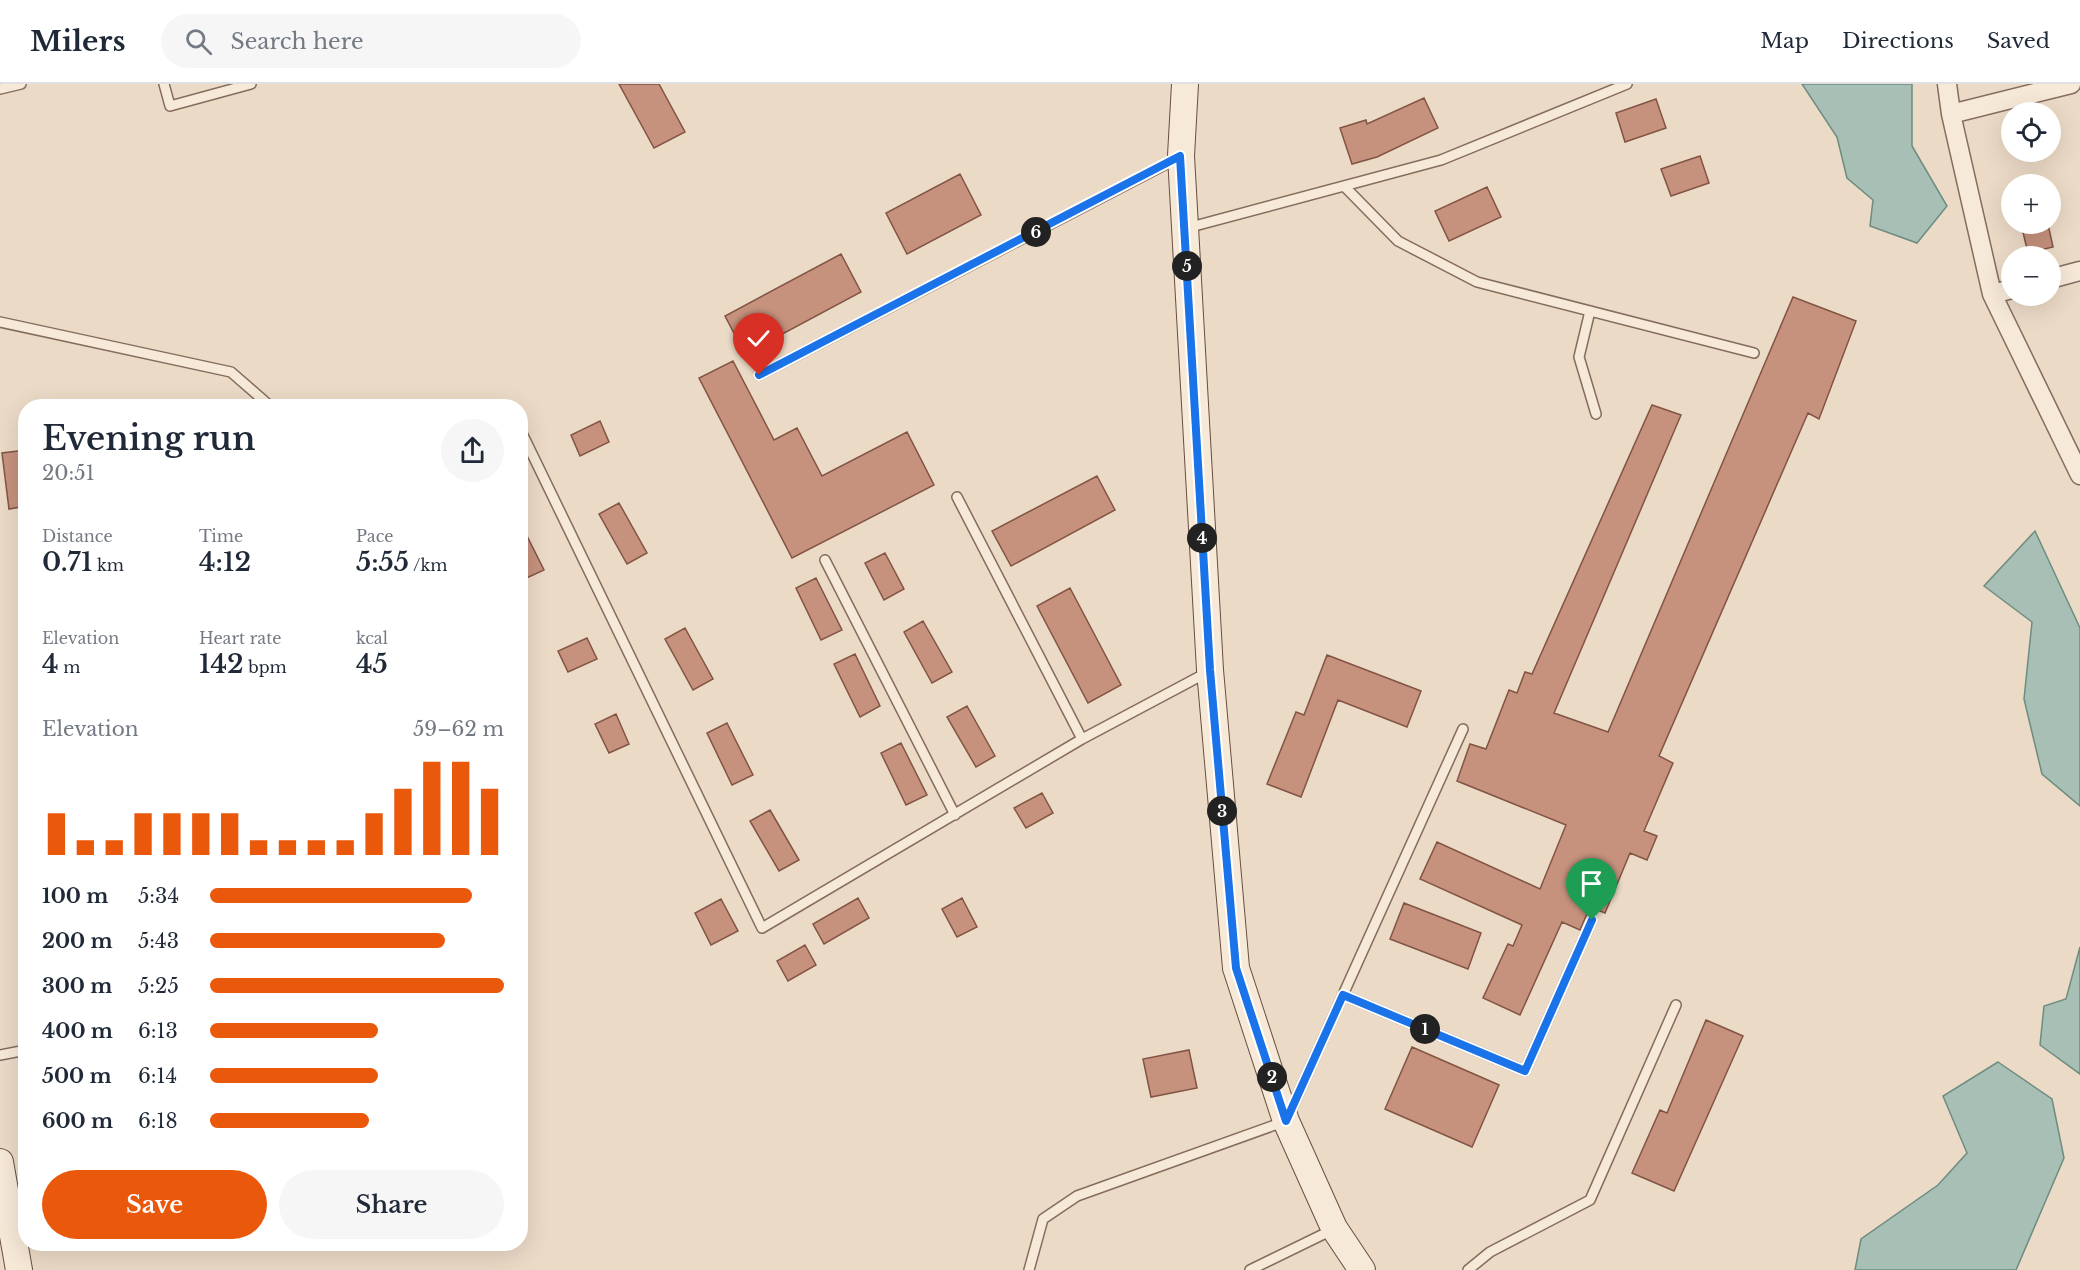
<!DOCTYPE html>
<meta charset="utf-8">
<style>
:root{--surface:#fff;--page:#f6f6f7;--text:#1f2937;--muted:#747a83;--line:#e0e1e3;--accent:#ea580c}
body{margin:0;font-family:"Libre Baskerville",serif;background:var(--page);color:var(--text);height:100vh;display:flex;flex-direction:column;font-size:22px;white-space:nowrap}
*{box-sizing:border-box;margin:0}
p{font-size:20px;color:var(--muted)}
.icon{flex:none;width:33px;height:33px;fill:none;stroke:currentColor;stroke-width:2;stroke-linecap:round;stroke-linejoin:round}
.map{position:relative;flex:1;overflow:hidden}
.details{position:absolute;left:18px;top:315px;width:510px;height:852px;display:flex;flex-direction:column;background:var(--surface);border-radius:24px;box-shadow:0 6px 24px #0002}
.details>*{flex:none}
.fabs{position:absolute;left:2001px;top:18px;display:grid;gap:12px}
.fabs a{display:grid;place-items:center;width:60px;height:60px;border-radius:50%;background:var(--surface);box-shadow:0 6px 24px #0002;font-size:30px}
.pin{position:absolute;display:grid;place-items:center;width:51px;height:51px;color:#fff;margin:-62px -26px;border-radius:50% 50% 50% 0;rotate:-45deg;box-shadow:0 0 6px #0007}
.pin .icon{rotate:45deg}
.km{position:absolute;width:30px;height:30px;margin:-15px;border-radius:50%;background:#222;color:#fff;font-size:16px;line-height:30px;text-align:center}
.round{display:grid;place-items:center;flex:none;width:63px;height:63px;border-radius:32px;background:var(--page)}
.headline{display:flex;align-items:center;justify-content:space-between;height:102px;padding:0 24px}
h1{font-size:33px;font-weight:600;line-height:45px}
.stats{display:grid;grid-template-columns:repeat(3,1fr);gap:9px;height:102px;padding:6px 24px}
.stats div{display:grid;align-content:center}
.stats b{font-size:26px;font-weight:600}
.stats small{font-size:16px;font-weight:400}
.stats p{font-size:16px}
.chart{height:168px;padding:12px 24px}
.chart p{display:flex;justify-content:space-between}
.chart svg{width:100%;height:108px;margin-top:6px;stroke:var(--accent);stroke-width:6}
.action{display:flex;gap:12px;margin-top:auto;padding:12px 24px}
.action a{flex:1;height:69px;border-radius:36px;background:var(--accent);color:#fff;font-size:24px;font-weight:600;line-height:69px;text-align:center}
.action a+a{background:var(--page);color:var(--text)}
ul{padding:0 24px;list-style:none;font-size:20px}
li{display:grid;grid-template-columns:96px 72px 1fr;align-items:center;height:45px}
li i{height:15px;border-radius:8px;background:var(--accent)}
header{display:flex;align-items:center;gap:36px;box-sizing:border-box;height:84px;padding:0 30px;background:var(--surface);border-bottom:2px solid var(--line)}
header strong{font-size:28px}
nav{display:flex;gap:33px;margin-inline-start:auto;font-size:21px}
.search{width:420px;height:54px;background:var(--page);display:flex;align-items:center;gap:15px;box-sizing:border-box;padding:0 21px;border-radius:33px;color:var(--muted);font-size:22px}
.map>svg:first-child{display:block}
.water{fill:#a7bfb4;stroke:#6e8c81;stroke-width:1.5}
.building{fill:#c6927e;stroke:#825444;stroke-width:1.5}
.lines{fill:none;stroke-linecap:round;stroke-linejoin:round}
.lane-casing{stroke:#856c5d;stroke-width:12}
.street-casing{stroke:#856c5d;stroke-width:21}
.secondary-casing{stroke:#674e40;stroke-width:28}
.lane{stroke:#f6e9d8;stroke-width:9}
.street{stroke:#f6e9d8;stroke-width:18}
.secondary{stroke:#f6e9d8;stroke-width:26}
.route-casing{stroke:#fff;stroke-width:12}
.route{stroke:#1a73e8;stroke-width:8}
</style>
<header>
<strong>Milers</strong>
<div class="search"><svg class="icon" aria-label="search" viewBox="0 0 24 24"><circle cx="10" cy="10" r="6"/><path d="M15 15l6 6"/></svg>Search here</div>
<nav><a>Map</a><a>Directions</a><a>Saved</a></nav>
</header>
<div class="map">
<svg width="2080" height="1186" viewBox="0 0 2080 1186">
<rect width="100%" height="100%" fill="#ebdac6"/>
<path class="water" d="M1802,0H1912V62L1947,122L1917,159L1870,142L1873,116L1847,94L1837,53Z
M2035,447L2080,544V722L2042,690L2024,615L2032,538L1984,502Z
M2080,863V990L2040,961L2044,922L2066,915Z
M1998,978L2052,1015L2064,1074L2016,1186H1855L1861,1155L1938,1101L1967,1069L1943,1012Z"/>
<path class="building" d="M619,0H659L685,48L654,64Z
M1424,14L1438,44L1377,73L1352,80L1340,44L1366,36L1367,40Z
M1656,15L1666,44L1625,58L1616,29Z
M1700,72L1709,99L1671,112L1661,85Z
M960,90L981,131L907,170L886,129Z
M1487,103L1501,133L1449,157L1435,127Z
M2021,140H2048L2053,163L2028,169Z
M841,170L861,208L745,270L725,232Z
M1793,213L1856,237L1819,335L1808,329L1659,672L1673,679L1644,747L1657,752L1647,776L1630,769L1605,829L1590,823L1580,846L1562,838L1520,931L1483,914L1508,860L1513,862L1522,841L1420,795L1437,758L1540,805L1566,741L1457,697L1470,660L1486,665L1509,606L1517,609L1525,588L1532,590L1652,321L1681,331L1554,629L1608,648Z
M733,277L774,356L797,344L822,392L907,348L934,401L792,474L699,294Z
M600,337L609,358L580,372L571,351Z
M26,366V422L9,425L2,369Z
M1097,392L1115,426L1011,482L992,447Z
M619,419L647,469L627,480L599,430Z
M520,438L544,486L520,497Z
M885,469L904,505L884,516L865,479Z
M816,494L842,546L821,556L796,504Z
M1070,504L1121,601L1088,619L1037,522Z
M923,537L952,588L932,599L904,548Z
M685,544L713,595L693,606L665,555Z
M587,554L597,575L568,588L558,567Z
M855,570L880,622L860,633L834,580Z
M1327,571L1421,607L1407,643L1338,616L1301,713L1267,700L1296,628L1304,631Z
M967,622L995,672L976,683L947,633Z
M616,630L629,660L609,669L595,640Z
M727,639L753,691L732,701L707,649Z
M901,659L927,711L906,721L881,669Z
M1042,709L1053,729L1026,744L1014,724Z
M770,726L799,776L779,787L750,737Z
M858,814L869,834L824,860L813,840Z
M962,814L977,843L957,853L942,825Z
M721,815L738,847L711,861L695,829Z
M1404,819L1481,849L1468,885L1390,855Z
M805,861L816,881L788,897L777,877Z
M1706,936L1743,952L1674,1107L1632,1089L1660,1026L1667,1029Z
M1412,963L1499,1001L1472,1063L1385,1025Z
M1189,966L1197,1004L1151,1013L1143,975Z"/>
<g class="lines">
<defs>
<path id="lane" d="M164,0L170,22L251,0
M0,5L21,0
M1344,102L1398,157L1477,198L1754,269
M1187,144L1441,76L1627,0
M1590,227L1579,273L1596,330
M0,238L231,288L270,322
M759,291L1178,74
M520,345L762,844L1082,655L1208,588
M957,413L1082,655
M825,476L955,731
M1343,911L1525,987L1592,836
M0,971L26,966
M1029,1186L1043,1135L1077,1112L1286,1037L1463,645
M1250,1186L1332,1146
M1468,1186L1490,1168L1590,1116L1676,921"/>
<path id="street" d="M1947,0L1951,30L1992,210L2080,391
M1951,30L2071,0
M2050,195L2080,187
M1992,210L2012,205"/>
<path id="secondary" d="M1185,0L1181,72L1210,586L1236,884L1286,1037L1334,1144L1362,1186
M0,1078L19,1186"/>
</defs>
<use href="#lane" class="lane-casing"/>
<use href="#street" class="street-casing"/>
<use href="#secondary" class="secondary-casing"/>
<use href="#lane" class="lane"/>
<use href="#street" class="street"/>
<use href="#secondary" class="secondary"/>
</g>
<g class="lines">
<defs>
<path id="route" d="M759,291L1180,72L1210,586L1236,884L1286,1037L1343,911L1525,987L1592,836"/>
</defs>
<use href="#route" class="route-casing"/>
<use href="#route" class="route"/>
</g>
</svg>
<div class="fabs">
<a><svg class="icon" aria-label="locate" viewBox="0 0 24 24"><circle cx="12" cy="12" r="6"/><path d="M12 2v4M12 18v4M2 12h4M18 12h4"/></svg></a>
<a>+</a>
<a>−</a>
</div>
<div class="pin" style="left:1592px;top:836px;background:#1e9e55"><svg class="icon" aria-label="arrive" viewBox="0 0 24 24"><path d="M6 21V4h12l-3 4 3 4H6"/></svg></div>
<div class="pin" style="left:759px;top:291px;background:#d93025"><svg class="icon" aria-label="check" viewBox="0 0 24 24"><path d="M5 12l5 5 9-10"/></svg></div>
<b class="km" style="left:1425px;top:945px">1</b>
<b class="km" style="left:1272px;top:993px">2</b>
<b class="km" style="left:1222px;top:727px">3</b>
<b class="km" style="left:1202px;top:454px">4</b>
<b class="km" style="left:1187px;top:182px">5</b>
<b class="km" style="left:1036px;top:148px">6</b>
<section class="details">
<div class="headline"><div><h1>Evening run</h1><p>20:51</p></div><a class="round"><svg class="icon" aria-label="share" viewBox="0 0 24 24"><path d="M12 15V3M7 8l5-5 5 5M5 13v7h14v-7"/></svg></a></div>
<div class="stats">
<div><p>Distance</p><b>0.71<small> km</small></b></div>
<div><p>Time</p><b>4:12</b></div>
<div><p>Pace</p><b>5:55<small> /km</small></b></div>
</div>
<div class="stats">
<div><p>Elevation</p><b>4<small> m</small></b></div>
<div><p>Heart rate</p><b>142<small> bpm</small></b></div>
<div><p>kcal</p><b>45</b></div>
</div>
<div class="chart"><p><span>Elevation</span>59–62 m</p>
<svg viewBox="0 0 160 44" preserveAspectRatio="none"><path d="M5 44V27M15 44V38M25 44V38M35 44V27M45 44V27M55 44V27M65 44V27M75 44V38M85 44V38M95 44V38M105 44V38M115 44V27M125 44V17M135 44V6M145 44V6M155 44V17"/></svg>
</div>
<ul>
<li><b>100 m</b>5:34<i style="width:89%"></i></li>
<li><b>200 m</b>5:43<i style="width:80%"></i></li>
<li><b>300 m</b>5:25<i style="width:100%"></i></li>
<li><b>400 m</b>6:13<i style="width:57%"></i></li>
<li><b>500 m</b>6:14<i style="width:57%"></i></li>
<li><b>600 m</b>6:18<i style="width:54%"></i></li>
</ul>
<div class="action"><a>Save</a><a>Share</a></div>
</section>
</div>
